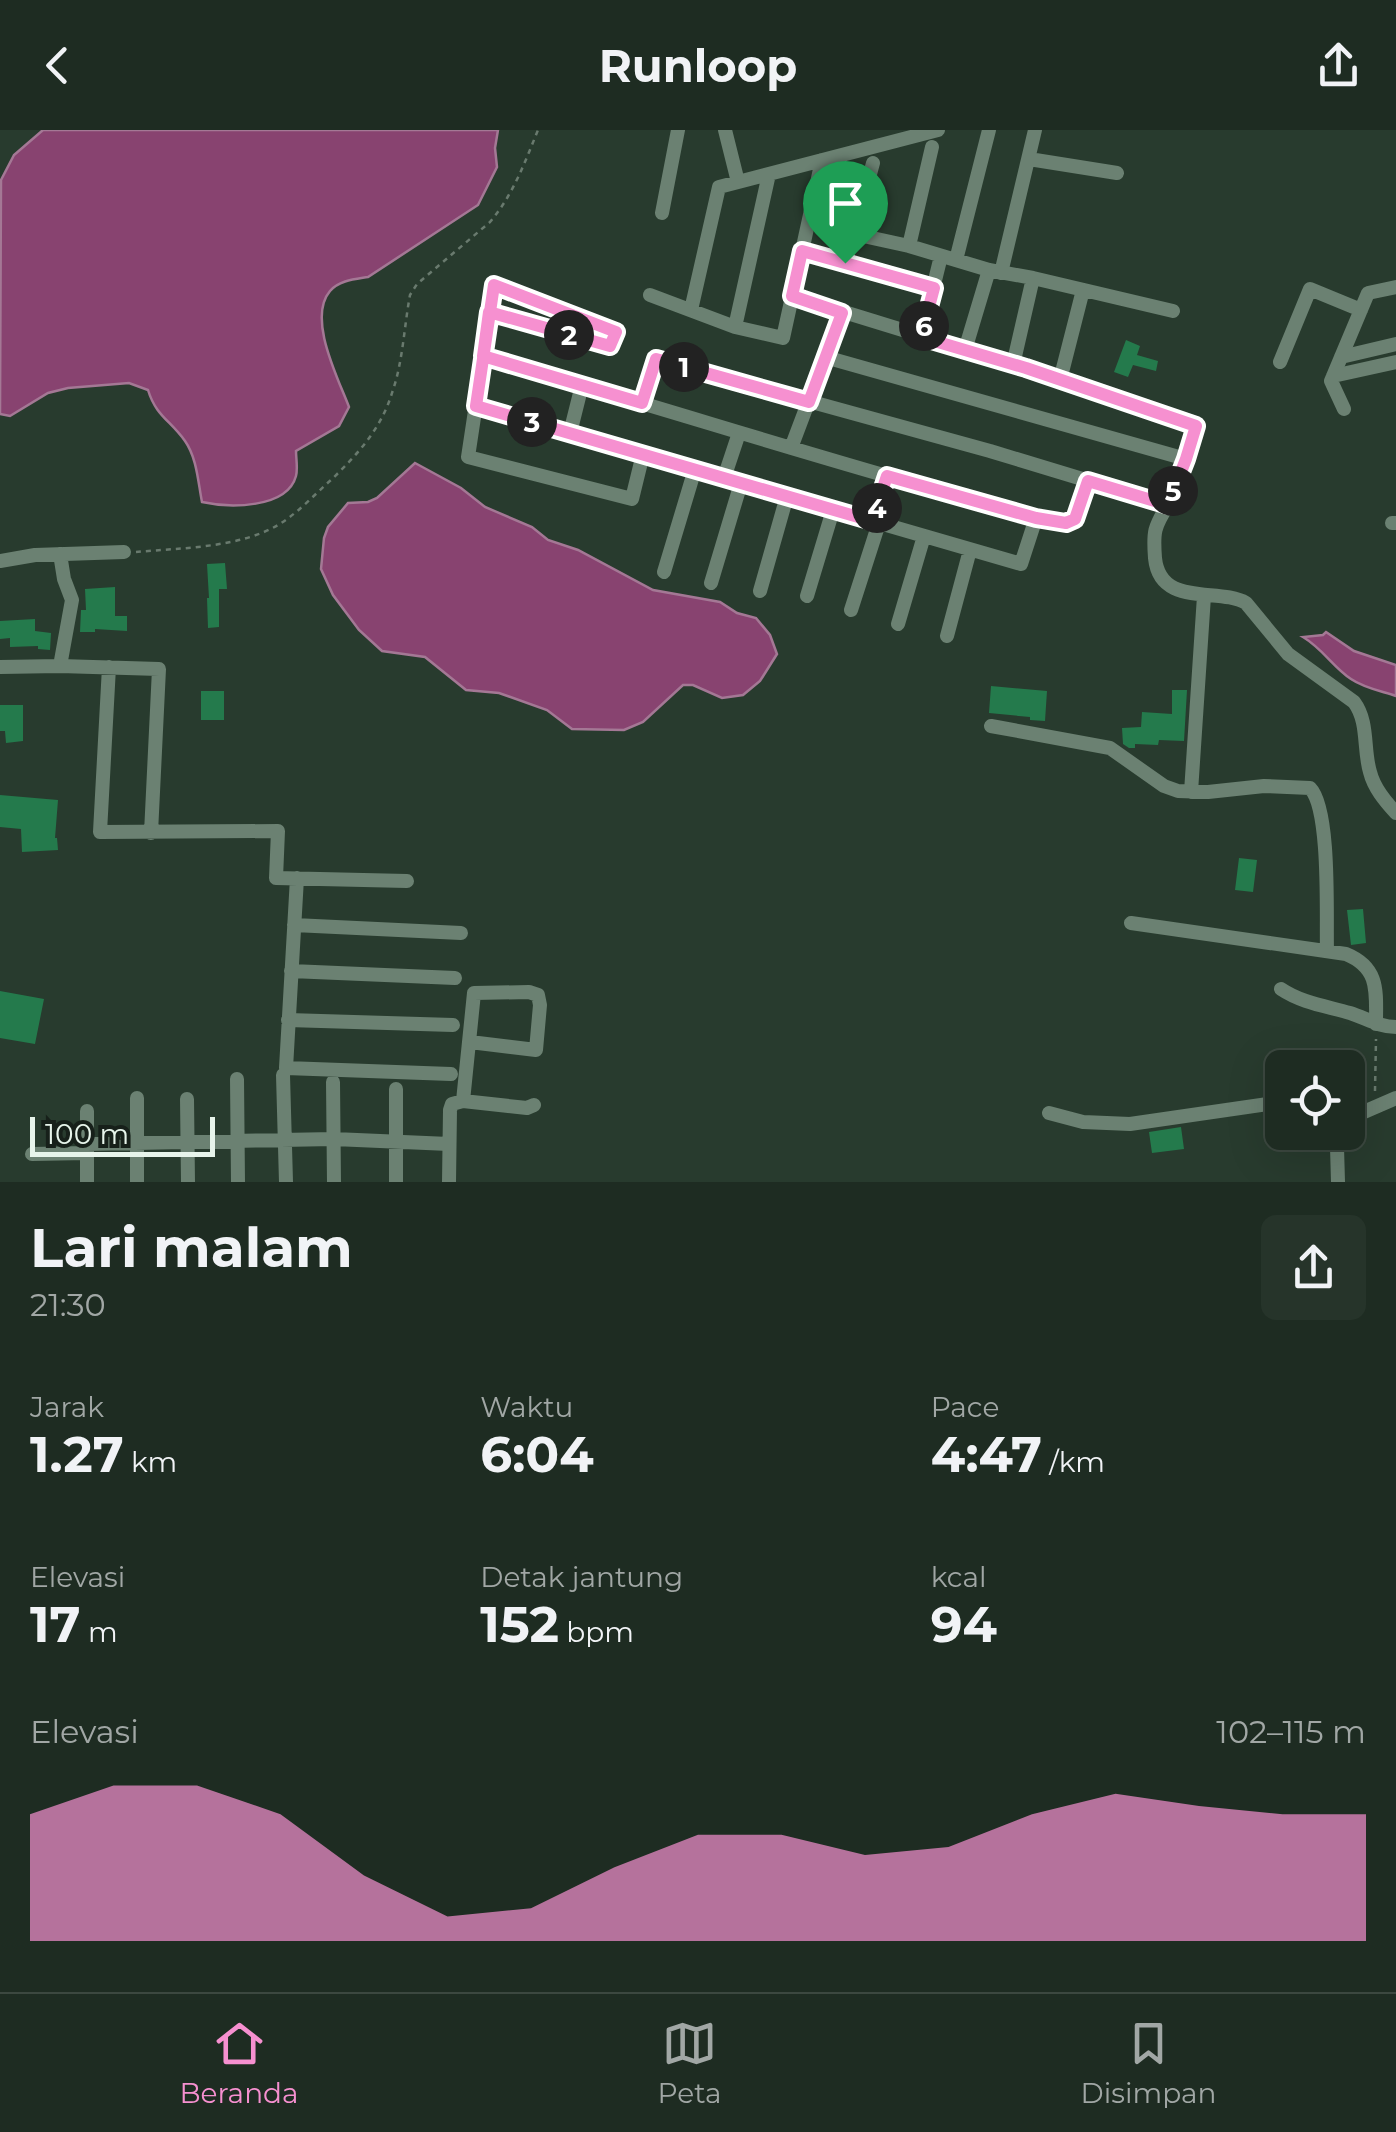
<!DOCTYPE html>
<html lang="id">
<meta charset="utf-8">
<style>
:root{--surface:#1e2c22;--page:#26342a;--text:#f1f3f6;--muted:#a1a7a5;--line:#3c4840;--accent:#f690d0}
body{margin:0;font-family:Montserrat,sans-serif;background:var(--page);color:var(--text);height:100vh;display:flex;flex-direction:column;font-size:38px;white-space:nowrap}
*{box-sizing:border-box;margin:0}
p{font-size:32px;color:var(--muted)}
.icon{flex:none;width:55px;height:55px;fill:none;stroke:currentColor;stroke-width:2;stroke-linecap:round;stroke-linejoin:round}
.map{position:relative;height:1052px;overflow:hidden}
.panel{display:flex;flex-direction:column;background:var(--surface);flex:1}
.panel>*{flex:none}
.buttons{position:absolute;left:1265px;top:920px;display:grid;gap:20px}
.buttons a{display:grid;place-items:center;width:100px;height:100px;border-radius:15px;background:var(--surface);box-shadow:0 10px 40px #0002,0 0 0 2px var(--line);font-size:50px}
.scale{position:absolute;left:30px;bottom:25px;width:185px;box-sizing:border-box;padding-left:10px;border:5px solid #e7f4eb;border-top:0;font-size:28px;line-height:35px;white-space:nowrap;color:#e7f4eb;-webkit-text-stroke:8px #17201a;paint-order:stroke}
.pin{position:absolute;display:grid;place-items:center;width:85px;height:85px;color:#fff;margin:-102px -42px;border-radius:50% 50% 50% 0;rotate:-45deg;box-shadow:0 0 10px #0007}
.pin .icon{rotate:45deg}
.km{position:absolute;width:50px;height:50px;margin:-25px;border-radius:50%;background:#222;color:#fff;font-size:28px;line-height:50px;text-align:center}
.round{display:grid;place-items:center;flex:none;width:105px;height:105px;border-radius:15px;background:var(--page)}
.head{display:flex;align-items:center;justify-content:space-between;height:170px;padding:0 30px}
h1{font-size:55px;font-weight:700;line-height:75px}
.stats{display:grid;grid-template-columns:repeat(3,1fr);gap:15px;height:170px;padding:10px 30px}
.stats div{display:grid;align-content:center}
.stats b{font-size:50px;font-weight:700}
.stats small{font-size:28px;font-weight:400}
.stats p{font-size:28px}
.chart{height:280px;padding:20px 30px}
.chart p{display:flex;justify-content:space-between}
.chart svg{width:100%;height:180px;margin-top:10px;fill:var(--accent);opacity:.7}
header{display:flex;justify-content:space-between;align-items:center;height:130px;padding:0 30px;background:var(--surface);font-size:45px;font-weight:700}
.menu{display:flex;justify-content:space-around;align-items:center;height:140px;border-top:2px solid var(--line);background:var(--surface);font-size:28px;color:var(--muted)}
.menu a{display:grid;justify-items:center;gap:5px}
.menu .active{color:var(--accent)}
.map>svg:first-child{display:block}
.water{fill:#884370;stroke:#a47895;stroke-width:2.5}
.building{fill:#247a4c}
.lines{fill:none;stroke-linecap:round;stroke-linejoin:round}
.path{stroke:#697a6e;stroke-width:2.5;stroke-dasharray:5 5;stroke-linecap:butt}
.street{stroke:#6b8172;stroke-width:14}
.route-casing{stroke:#fff;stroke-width:20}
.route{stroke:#f690d0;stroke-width:12}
</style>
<header><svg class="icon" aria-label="back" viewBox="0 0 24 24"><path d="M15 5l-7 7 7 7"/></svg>Runloop<svg class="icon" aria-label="share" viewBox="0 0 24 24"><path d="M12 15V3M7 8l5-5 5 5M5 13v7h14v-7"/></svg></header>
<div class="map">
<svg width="1396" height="1052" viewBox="0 0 1396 1052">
<rect width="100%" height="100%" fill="#283b2e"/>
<path class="water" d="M43,0H498L495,18L497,37L478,75L368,147C356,149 339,150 330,161C307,188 338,248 349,277L339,296L296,321C296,328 298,339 296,346C287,379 229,378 202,372C198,352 197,328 185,311C170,290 156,286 148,260L129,253L68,258L48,263L10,286L0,284L1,50L14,25Z
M415,333L461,358L485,377L532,397L548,410L578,420L653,460L720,472L737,483L756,488L770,505L777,524L760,551L743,565L722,568L693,555H683L643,592L624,600L572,599L547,580L499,563L466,560L425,527L382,521L359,500L333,465L321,439L324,408L328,397L348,373L368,372L377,368Z
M1326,502L1354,521L1396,535V566C1381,561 1364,558 1351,549C1333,537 1323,519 1303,507L1323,505Z"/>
<path class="building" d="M1126,210L1140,216L1137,225L1158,231L1156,241L1133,235L1128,247L1114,242Z
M225,433L227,459H219V497L208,498L207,468H209L207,434Z
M115,457V486H127V501L95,499V502H80L81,480H86L85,459Z
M35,489V501L51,503L50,520L38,519V516L10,517V508L0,509V491Z
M991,556L1047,561L1045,591L1030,590V587L989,583Z
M1172,560H1187L1184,611L1159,610L1158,615L1135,614V618H1129L1123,614L1122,598L1141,597L1142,582L1172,584Z
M201,561H224V590H201Z
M0,575H23V611L6,613L5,601H0Z
M0,665L58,670L55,708H57L58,720L22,722L21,699L0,697Z
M1239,728L1257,730L1253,762L1235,760Z
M1363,779L1366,813L1351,815L1347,780Z
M0,861L44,869L35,914L0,908Z
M1181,997L1184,1019L1152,1023L1149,1002Z"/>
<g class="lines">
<path class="path" d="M136,422C180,418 239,418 278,395C298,383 314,365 331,350C357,325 381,299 392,263C403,232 404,197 410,165L417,154L490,92C513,65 525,32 538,0
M1375,961L1376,909"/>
<path class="street" d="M725,0L738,52
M1029,29L1117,43
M662,83L678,0
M854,104L873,33
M909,116L989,140L1033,148L1173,181
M802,121L934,158
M956,130L989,0
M845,133L854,104L909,116L932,17
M1001,143L1035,0
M650,165L735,197L783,208L822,30
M691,180L719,57L938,0
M489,182L610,216L616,203L494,155L468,327L632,369L643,324
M735,197L769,44
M921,207L941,126
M965,220L989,140
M483,227C638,270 791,320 947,363C976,371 1046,397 1073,391L1088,351
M825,227L1186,329
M1341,227L1396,214
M1280,232L1310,159L1361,180
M1013,235L1033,148
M1333,246L1396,232
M1060,250L1083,160
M642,273L656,229L990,321L1168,375L1186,329L1196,297L1026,238L792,166
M476,276L1021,434L1036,388
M1344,279L1331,251L1368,163L1396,157
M570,303L582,255
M791,318L842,183
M724,348L739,303
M1168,375C1154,397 1153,402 1155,428C1160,478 1219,457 1246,473L1288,524L1354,572C1369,592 1363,619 1370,642C1374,658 1385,671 1396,683
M872,391L887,347
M1392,393H1396
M0,431L35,425L124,422
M664,442L695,339
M711,453L741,353
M760,461L787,366
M807,466L833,380
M851,480L879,393
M898,494L924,406
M947,506L970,420
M60,536L159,539L151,703
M0,537L60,536L72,470L64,449L60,424
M109,537L100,702L278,701L276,748L407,751
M991,596L1110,618L1164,656L1178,661L1208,662L1264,656L1310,658C1331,679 1326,789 1327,821
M1191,662L1204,466
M297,748L286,938L451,944
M1131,793L1346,824C1380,838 1376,862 1376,894
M294,795L461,803
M291,841L455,848
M1281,859C1302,873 1326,876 1350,883C1366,888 1379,897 1396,897
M288,890L453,895
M283,945L286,1052
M237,949L238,1052
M333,952L334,1052
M137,968V1052
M187,969L188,1052
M463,971L474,863L529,862L538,865L540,875L536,920L470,912
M87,981V1014L334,1009L449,1014
M1049,983L1083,992L1130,994L1282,972
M1348,991L1350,988L1396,968
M87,1014V1052
M32,1024L87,1023
M396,1052V959
M449,1052L450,980L452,974L463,971L527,978L534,975
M1338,1052L1337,1017L1341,1002"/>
</g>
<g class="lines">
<defs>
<path id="route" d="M845,133L802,121L792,166L842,183L809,272L656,229L642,273L483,226L489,182L610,216L616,202L494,155L476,276L872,391L887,346L1036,388L1066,393L1075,389L1088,351L1168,375L1186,329L1196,296L1026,238L921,207L934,158L845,133"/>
</defs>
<use href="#route" class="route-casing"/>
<use href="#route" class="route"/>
</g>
</svg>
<div class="buttons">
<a><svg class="icon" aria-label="locate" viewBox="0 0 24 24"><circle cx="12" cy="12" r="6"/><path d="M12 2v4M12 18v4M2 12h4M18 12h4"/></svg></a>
</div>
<div class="scale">100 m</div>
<div class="pin" style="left:845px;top:133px;background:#1e9e55"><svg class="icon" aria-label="arrive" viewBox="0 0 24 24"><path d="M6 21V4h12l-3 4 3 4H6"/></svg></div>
<b class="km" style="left:684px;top:237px">1</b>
<b class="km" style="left:569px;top:205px">2</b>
<b class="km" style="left:532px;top:292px">3</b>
<b class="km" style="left:877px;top:378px">4</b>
<b class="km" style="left:1173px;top:361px">5</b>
<b class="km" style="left:924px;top:196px">6</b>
</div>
<section class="panel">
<div class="head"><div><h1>Lari malam</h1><p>21:30</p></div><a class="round"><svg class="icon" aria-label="share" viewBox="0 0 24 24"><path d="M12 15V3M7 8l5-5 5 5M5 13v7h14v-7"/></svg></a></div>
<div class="stats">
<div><p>Jarak</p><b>1.27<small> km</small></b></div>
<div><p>Waktu</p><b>6:04</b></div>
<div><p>Pace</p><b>4:47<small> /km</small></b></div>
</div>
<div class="stats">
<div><p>Elevasi</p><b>17<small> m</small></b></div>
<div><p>Detak jantung</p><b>152<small> bpm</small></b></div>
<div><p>kcal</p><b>94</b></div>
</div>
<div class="chart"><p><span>Elevasi</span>102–115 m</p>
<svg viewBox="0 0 160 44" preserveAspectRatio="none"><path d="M0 44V13L10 6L20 6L30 13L40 28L50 38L60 36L70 26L80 18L90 18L100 23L110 21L120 13L130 8L140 11L150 13L160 13V44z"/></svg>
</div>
</section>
<nav class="menu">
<a class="active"><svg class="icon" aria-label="home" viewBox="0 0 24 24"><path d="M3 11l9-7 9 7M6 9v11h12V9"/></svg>Beranda</a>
<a><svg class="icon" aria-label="map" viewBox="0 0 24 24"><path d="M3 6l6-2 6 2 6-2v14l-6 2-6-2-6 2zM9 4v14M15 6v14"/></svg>Peta</a>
<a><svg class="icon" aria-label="saved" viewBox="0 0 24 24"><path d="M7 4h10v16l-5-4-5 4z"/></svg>Disimpan</a>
</nav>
